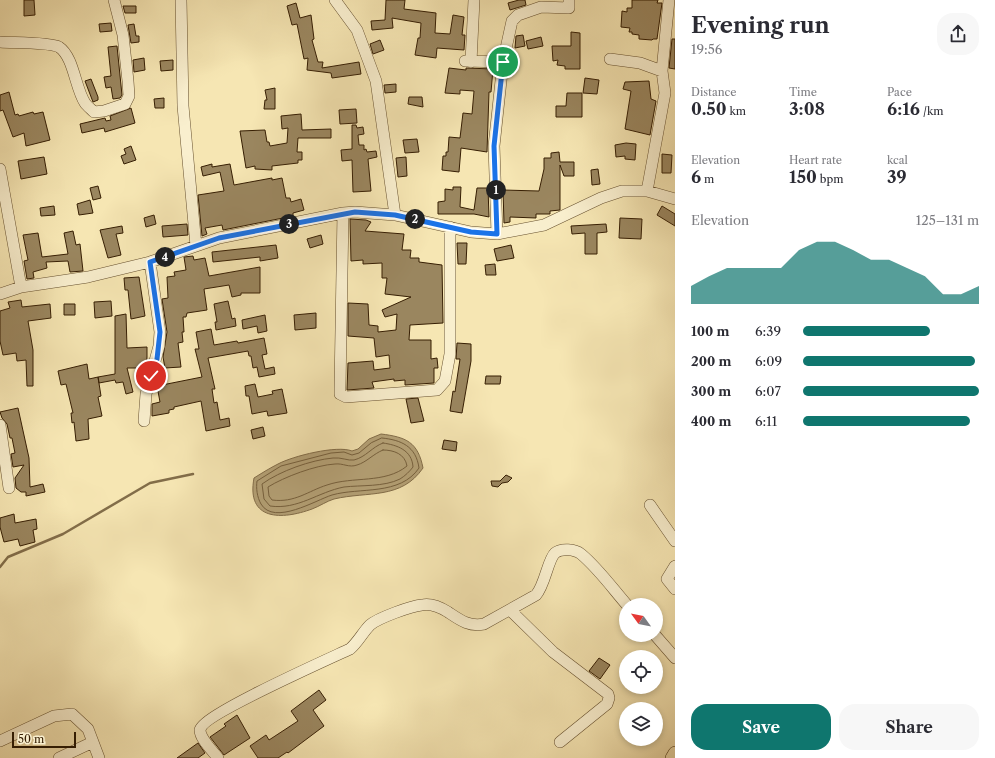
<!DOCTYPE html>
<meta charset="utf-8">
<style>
:root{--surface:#fff;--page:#f7f7f7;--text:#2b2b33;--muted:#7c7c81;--accent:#0f766e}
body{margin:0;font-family:"Libre Caslon Text",serif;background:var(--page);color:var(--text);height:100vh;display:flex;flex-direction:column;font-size:15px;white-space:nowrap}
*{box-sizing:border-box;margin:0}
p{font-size:13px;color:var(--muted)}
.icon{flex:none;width:22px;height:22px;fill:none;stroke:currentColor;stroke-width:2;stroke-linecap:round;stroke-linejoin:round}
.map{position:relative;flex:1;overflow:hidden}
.panel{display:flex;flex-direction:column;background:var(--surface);width:320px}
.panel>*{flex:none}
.needle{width:26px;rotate:303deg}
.controls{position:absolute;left:619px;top:598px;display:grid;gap:8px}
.controls a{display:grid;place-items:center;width:44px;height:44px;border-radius:50%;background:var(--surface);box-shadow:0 2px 6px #0003;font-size:20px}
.scale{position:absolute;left:12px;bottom:10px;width:64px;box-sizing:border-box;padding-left:4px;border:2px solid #361e03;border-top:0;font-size:11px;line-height:14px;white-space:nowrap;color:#361e03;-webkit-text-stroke:3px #f9efce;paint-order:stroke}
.pin{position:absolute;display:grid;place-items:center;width:34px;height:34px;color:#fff;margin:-17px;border:2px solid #fff;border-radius:50%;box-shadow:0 1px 4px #0007}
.km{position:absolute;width:20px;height:20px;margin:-10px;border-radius:50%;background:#222;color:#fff;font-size:11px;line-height:20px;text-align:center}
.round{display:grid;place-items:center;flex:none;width:42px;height:42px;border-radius:16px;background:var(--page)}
.headline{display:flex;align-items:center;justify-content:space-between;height:68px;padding:0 16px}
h1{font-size:22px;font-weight:800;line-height:30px}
.figures{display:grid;grid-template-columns:repeat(3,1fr);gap:6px;height:68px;padding:4px 16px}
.figures div{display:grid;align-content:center}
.figures b{font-size:17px;font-weight:800}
.figures small{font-size:11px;font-weight:400}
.figures p{font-size:11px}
.chart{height:112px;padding:8px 16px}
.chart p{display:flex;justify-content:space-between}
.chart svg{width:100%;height:72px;margin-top:4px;fill:var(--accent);opacity:.7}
.button{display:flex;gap:8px;margin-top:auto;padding:8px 16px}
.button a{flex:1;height:46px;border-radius:16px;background:var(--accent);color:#fff;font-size:16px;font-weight:800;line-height:46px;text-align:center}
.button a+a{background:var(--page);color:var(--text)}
ul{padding:0 16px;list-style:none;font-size:13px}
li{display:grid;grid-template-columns:64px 48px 1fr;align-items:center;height:30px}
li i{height:10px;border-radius:5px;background:var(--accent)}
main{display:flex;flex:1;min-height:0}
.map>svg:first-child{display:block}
.water{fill:#b5a277;stroke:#826d49}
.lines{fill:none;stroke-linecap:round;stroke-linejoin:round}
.shore{stroke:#76603d;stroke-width:1}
.stream{stroke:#826d49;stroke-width:2.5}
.building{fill:#9a865f;stroke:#361e03}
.minor-casing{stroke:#66502f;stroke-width:12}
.major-casing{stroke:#361e03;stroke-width:14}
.minor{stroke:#f9efce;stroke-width:11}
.major{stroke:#f6e6b3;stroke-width:13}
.route-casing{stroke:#fff;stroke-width:8}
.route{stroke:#1a73e8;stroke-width:5}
</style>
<main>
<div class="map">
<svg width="675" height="758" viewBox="0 0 675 758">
<rect width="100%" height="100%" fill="#f6e6b3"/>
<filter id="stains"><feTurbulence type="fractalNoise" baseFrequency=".005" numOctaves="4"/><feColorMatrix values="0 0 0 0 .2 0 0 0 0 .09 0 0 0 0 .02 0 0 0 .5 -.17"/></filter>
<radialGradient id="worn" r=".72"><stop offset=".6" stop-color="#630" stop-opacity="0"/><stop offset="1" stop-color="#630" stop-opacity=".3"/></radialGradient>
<path class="water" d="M381,434C406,437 418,442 423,468C401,500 368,491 334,499C327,501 320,506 312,509C282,520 246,521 254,478C262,473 270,468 278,464C293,456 337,445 352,451L358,449L369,439Z"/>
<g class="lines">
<path class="shore" d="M382,438C401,440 416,446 419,468C400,496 360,487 332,495C316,500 274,526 261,504C257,497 256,488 257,481L281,466L331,453L344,452L352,455L359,453L371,443Z
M383,443C397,445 412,450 413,467C410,471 405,476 400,479C384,487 361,485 344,487C318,492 298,510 270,506L264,499L262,484C280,471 311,460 333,458C341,457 348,461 354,460C366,457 372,447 383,443Z
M383,450C394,450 405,454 407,466C385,484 353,476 327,485C308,491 295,503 272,500L269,496L268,487C284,477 316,465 335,464C343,463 349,468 357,465C367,462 373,454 383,450Z"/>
<path class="stream" d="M0,567L8,557L63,534L150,483L193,474"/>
</g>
<path class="building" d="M24,0H34L35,15L24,16Z
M386,0H405L404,9L436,13L435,33L450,34L453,15L464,17L462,35H465L464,50L437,48L436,58L415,55L418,38H420L421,23L392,18L393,28L372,30L371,21L385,20Z
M519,0H525L526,5L510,10L508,3Z
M632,0H658L657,3H662L657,39H653L652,40L639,39V35L632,34V32H629L630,28L621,27L622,11L627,12V8H632Z
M296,3L300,18L311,15L314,39L312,40L318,62H323L322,68L359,62L361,74L332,78L331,73L307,70L308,58L304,59L297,24L292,25L287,6Z
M123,6H136V13H125Z
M111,23L112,31L100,32L99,24Z
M134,24L136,36H139V42L131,43L128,25Z
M571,32L580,33V69H565V66L557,65L558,60L553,61L552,46H571Z
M523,35L525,46L515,48L516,36Z
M541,37L543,46L528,49L526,41Z
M672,39H675V69L669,68Z
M380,40L384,50L373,54L370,44Z
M117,46L122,95L120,98L113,99L111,87L106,88L104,77L111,76L108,47Z
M144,58L145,70L134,72L133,60Z
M173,60V70L161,71L160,61Z
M449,68L466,70V68L493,69L491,92H489L487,152L461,148L459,172L442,170L443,156H446V152H448L449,137L460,138L463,113L472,114L474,91L460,90V94L445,93Z
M585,78L599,80L597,94L583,93Z
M91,79L98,97V100L93,102L85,81Z
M649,81L651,99L656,101L650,135L625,129L631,91L623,89L625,82Z
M396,84V92L385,93L384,85Z
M275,88V109H264L265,100H267L265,90Z
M9,92L15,115L18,114L19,116L33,112L34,114L43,112L50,140L26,146L24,133L13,137L3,110L0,111V95Z
M567,93H582V117H556V106H566Z
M409,97H422L423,107L408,104Z
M164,98V108H155L154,99Z
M131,108L135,123L105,132L104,128L82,133L80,124L105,118L106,121L111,120L110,116Z
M356,109L357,123L340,124L339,110Z
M301,114L302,130L331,129V138H298L297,152H302V160H298V163L272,166V170L255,169V166L246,168L240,131L265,130L267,142H269L270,146L287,143L288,128L282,129L281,116Z
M352,125H356L357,128L363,127L364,134L358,135L359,145H364V150L366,149L367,152L376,151L377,157L368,159L371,191L353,192L352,160L342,161L341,150L352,149Z
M417,139L419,152L405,153L403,140Z
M626,143L636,144L635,160L625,159V156L616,157L615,145Z
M131,146L136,160L124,164L121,156L126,154L124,149Z
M559,152L560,162H574V176H564L560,165V210L550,211V214H536V218L510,217V222L504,223L503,190L539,191L544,169V158H551V153Z
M662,154L672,155L671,173H662Z
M44,157L47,174L21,179L18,161Z
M406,157L407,176L398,177L396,158Z
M212,164V167L230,164L234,185L272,178V180L282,178L286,198H290L291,202L301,199L304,210L293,213V216L223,230L222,225L205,228L207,234L202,236L198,195L224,191L220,172L203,176L201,167Z
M598,169L600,184L592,185L591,170Z
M98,186L101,198L93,200L90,188Z
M453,187H461L460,207L474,210L477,188H488L489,217L474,214H438V202L445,201V189L453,190Z
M90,200L93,213L79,215L77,204Z
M54,206L55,215L41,216L40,208Z
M662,206L675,214V226L657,215Z
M154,215L156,224L146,227L144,218Z
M620,218L642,219L641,239L619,238Z
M350,219L366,220L371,222L365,231L404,234L402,250H411L410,258H419V262L442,265L443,323L410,325L409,340H431V359L437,358L438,368H434V383L405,385V380L394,381V379L372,382L374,388L347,390L348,363L373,361L374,370L390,368L389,355L376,357L374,338L348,336V303L368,304L369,325L378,326V332L396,330L397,314L385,317L382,310L411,297L385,294L387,278H382V263L363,264V260L351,261Z
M187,224L188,235L163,237L162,226Z
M606,224L607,232L597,233V254H585V233L572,234L571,226Z
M122,226L123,233L116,234L121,255L108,258L100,230Z
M73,231L76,245L80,244L83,271L70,272L68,261L46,262L47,268L33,272L34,278L27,279L24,261L28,260L23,235L38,233L42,257L68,254L64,233Z
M321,235L323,244L310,248L307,239Z
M457,243H467L466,264H458Z
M276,245L278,258L260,261V257L213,262L212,252Z
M511,245L514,258L497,261L494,249Z
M193,256L194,260L205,258L209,276L260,267V293H241V295L232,297L229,285L204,289L207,310L187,313L186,317H183L184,332H182L183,342L178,343L181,367L165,368L163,357L167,332L162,299L168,298L167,277L175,276L174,272L186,270L184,257Z
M495,264L496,275H486L485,265Z
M139,277L145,316L131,319L128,290H125L124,278Z
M21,300L22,307L50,304L51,318L28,321L33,350V386H27L26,360L17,361L16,353L3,355L0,341V311L10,308L8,302Z
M111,301L112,316L95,318L94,302Z
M228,301L232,319L235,318L236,326L216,330L215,322H217L214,304Z
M64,304H75V315H64Z
M316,313V328L295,330L294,315Z
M126,314L127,348L147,347V357L146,368H127L133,392L126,394L123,382L116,383L115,380L99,383L98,377L115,374V316Z
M265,315L267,331L258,333L257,326L243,329L242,320Z
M211,329L214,345L237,341L238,343L264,338L267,354L262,355L265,369L274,367L275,374L259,377L257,367L253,368L251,356H249L248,351L208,358L215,389H212L214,403L217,402L220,420L229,418L230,426L206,431L201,401L174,407V409L169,410V413L152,416V404L160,402L157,386L202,377L195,349H199L196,332Z
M457,343L471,344V361L462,413L450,411L453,391L455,392L460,359H456Z
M87,364L89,379L98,377L101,396L98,397L102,416L88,419L89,439L76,441L74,422L72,423L71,413H73L66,384L61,385L58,371Z
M486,376H501L500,384H485Z
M255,384L258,397L273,394L272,391L282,389L287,413L268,416L267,411L252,414L249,396H246L245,386Z
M418,398L424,421L411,423L406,399Z
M18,408L29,458L30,487L43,484L45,492L26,496V492H21L16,488L15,478L24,465L13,467L11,454L15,453L12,438H10L7,424L2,418L0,412Z
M263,427L265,436L253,439L251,430Z
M444,440L457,442L456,451L442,449Z
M506,475L512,478L508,482L502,483L498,487L492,486L491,481H500Z
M14,514L15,523L36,519L37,529L33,530L35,542L20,546L18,539L4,542L0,527V518Z
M599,658L610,665L600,679L589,671Z
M319,690L326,700L313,710L324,726L288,753L287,752L278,758H258L250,746L266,735L269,740L298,721L291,711Z
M237,715L250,738L224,755L210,737L226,726L224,724Z
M198,743L205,753L198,758H177Z"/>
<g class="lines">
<defs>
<path id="minor" d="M181,0L183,106L196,246
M335,0L357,30L376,81L395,215
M0,42C13,43 49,42 59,47C74,57 75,88 85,103C87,106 91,109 94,112L104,111L125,104L129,96L128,81L123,35L114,0
M610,59L640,63L662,71
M465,61L503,62
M471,62L474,0
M0,169L21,287
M647,191L665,93L662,71L669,0
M343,213L340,388V394L346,397L437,390L445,381L450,354V227
M497,234L494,146L503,62L512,21L518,15L541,7L569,8V0
M0,294L21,287L88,277L150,262L219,238L343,213L355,212L395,215L471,232L497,234L544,225L601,198L622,191H647L675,199
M144,421L146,394L159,346L160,332L150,262
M0,425L9,488
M650,505L675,541
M675,566L667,579L675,589
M510,610L553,652L608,694L609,698L607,704L560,742
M655,635L675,658
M0,741L54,716L72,714L88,729L99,758
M59,758L93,742
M218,758C213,751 200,739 200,730C202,715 331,658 350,649C358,642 363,632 370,625C378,618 411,606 422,605C431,603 440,607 448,612C460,620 469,627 484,624L536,595C545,585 548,559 555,553C561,548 575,549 581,554C598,568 613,589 627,605"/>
<path id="major" d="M672,758L675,753"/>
</defs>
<use href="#minor" class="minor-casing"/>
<use href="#major" class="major-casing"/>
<use href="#minor" class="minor"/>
<use href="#major" class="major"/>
</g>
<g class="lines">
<defs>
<path id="route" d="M151,376L157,359L160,332L150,262L219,238L355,212L395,215L471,232L497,234L494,146L503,62"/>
</defs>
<use href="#route" class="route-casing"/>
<use href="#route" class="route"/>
</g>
<rect width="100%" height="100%" filter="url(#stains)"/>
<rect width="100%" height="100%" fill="url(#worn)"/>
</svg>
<div class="controls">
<a><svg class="needle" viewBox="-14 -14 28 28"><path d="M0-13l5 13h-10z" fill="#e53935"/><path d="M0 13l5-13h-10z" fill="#7c7c81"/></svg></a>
<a><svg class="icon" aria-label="locate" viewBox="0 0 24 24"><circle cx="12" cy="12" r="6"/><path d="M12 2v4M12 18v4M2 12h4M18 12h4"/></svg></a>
<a><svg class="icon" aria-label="layers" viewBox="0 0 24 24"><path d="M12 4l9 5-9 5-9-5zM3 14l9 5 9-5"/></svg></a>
</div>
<div class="scale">50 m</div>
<div class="pin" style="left:503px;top:62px;background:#1e9e55"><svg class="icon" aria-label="arrive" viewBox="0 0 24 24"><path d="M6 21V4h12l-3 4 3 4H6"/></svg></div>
<div class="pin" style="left:151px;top:376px;background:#d93025"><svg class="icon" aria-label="check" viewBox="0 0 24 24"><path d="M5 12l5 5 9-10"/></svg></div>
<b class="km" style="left:496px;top:190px">1</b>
<b class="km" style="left:415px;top:219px">2</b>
<b class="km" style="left:289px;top:224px">3</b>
<b class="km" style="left:165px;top:257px">4</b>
</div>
<section class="panel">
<div class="headline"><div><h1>Evening run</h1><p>19:56</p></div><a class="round"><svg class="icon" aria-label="share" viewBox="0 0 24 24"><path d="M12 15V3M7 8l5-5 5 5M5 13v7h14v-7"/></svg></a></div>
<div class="figures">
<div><p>Distance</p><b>0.50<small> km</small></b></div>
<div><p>Time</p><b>3:08</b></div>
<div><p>Pace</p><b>6:16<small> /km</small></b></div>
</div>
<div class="figures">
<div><p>Elevation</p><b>6<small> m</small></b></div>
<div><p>Heart rate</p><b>150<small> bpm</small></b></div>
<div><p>kcal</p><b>39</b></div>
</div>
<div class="chart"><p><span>Elevation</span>125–131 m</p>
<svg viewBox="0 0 160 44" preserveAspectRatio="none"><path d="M0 44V33L10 27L20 22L30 22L40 22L50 22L60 11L70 6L80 6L90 11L100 17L110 17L120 22L130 27L140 38L150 38L160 33V44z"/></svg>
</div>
<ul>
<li><b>100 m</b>6:39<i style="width:72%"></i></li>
<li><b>200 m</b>6:09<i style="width:98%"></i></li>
<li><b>300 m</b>6:07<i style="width:100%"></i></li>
<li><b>400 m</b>6:11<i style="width:95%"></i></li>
</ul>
<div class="button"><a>Save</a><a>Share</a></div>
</section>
</main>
